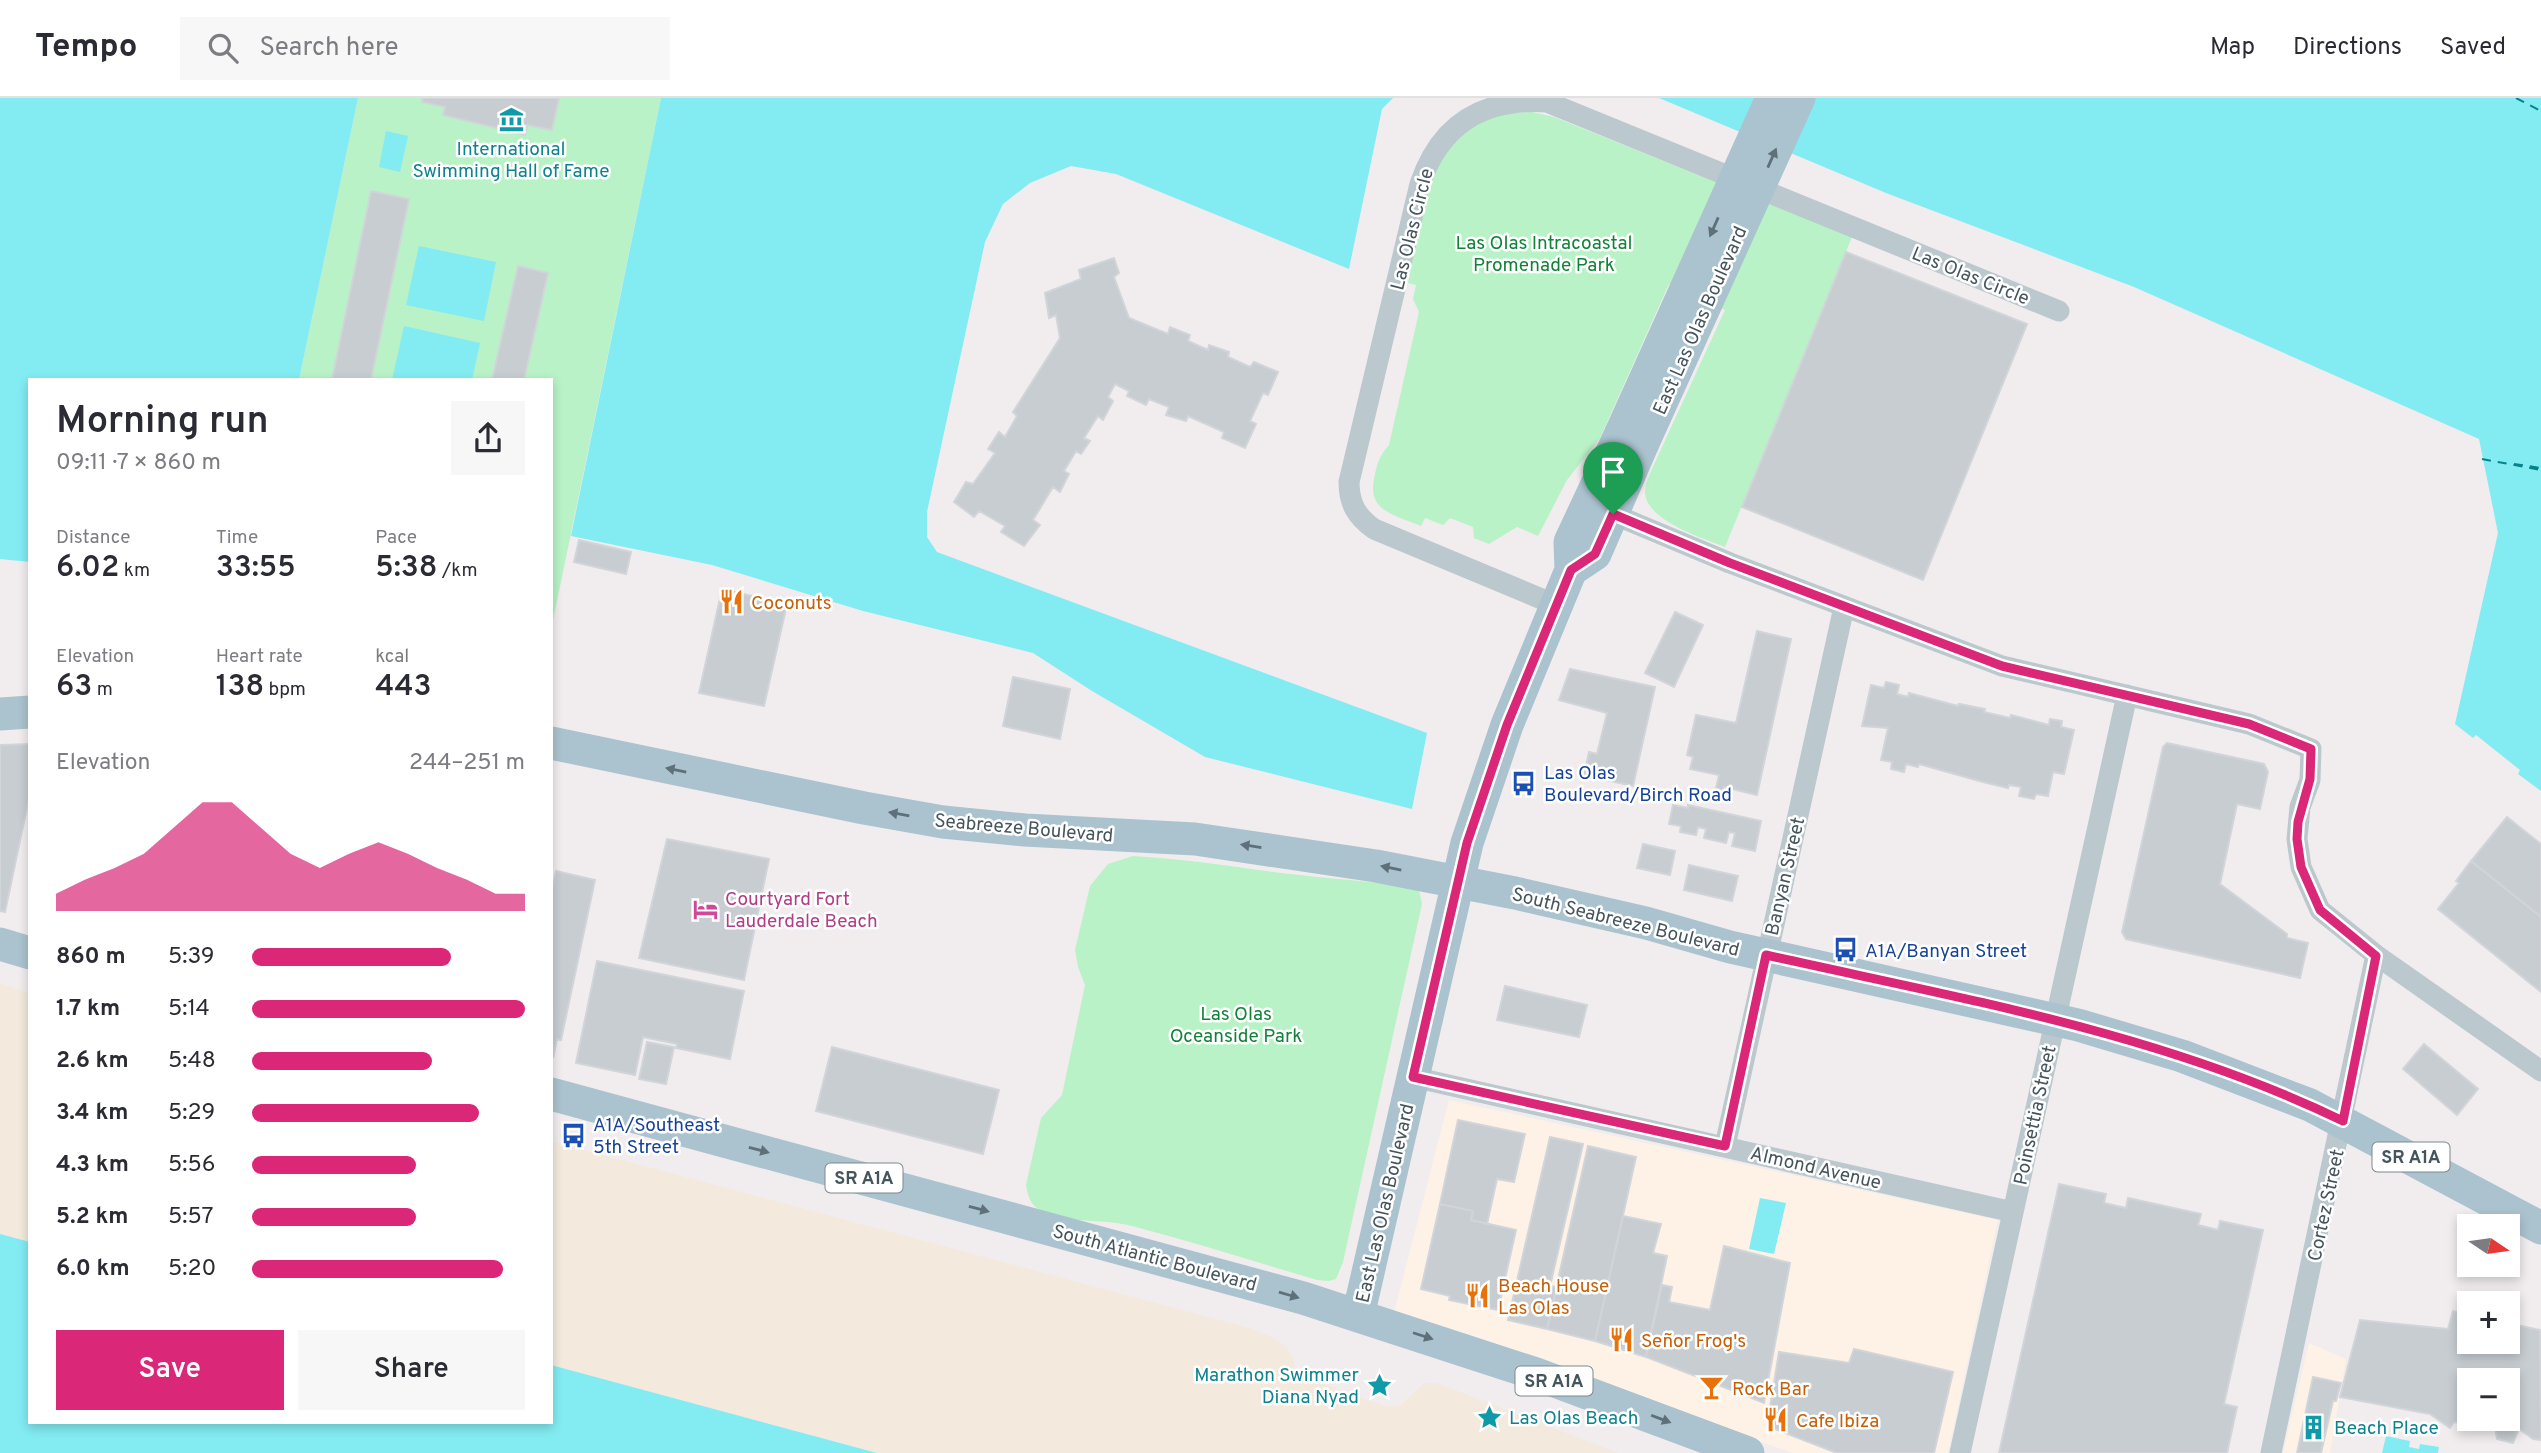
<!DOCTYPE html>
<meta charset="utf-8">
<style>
:root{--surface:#fff;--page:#f7f7f7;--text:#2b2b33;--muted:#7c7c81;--line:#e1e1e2;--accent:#db2777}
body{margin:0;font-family:Overpass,sans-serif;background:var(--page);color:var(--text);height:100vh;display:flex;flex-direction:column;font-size:26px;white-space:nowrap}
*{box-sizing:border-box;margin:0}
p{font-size:23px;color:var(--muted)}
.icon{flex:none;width:38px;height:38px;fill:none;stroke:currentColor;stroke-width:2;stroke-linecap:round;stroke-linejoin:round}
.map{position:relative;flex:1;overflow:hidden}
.sheet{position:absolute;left:28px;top:280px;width:525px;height:1046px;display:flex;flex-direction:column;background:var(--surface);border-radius:0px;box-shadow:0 4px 10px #0003}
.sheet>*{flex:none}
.needle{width:46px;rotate:103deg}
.tools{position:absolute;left:2457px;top:1116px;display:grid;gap:14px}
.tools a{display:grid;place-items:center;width:63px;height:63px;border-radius:0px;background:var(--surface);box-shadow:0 4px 10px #0003;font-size:35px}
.pin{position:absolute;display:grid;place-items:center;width:60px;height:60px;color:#fff;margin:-72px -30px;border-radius:50% 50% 50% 0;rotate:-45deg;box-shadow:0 0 7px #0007}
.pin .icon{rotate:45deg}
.round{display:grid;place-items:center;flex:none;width:74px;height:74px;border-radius:0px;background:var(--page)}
.overview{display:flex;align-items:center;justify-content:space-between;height:119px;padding:0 28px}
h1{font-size:38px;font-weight:600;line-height:52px}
.stats{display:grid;grid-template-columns:repeat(3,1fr);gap:10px;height:119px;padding:7px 28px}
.stats div{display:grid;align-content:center}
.stats b{font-size:30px;font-weight:600}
.stats small{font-size:19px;font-weight:400}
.stats p{font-size:19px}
.chart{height:196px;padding:14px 28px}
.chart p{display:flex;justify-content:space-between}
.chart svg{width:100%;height:126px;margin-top:7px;fill:var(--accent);opacity:.7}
.action{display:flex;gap:14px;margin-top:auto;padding:14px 28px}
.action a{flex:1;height:80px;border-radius:0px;background:var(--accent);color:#fff;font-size:28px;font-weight:600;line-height:80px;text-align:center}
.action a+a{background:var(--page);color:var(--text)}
ul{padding:0 28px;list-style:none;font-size:23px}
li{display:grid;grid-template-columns:112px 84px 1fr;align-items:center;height:52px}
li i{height:18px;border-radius:9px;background:var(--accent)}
header{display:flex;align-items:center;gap:42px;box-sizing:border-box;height:98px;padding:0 35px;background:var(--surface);border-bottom:2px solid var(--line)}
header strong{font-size:33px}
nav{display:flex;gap:38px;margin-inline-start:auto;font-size:24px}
.search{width:490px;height:63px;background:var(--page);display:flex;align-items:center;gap:18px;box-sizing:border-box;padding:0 24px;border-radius:0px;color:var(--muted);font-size:26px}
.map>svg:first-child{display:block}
.commercial{fill:#fdf2e5}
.green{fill:#b8f2c6}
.sand{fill:#f3e9dd}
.water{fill:#82ecf2}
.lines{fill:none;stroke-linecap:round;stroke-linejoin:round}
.ferry{stroke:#06828a;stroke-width:2;stroke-dasharray:9 7;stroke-linecap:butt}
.building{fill:#c7cdd1;stroke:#d1d5da;stroke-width:2;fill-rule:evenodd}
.street{stroke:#bbc8ce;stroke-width:21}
.primary{stroke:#abc3cf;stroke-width:33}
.primary-bridge{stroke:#abc3cf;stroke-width:33}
.oneway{fill:#5e7079}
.route-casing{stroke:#fff;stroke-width:14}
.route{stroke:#db2777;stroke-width:9}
.labels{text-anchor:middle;stroke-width:5;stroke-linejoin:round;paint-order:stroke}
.shield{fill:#fff;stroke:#7d888d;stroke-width:2}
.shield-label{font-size:18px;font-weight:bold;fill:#45555c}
.culture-label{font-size:19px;fill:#0d838f;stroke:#fff;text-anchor:start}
.street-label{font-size:19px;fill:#45555c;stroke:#fff}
.park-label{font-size:19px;fill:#108338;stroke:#fff}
.food-label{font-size:19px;fill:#c56008;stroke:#fff;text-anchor:start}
.transit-label{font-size:19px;fill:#164399;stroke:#fff;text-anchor:start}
.hotel-label{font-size:19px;fill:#b23c85;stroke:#fff;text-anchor:start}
</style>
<header>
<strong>Tempo</strong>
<div class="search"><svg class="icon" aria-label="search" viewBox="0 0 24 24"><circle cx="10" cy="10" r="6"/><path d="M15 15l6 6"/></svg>Search here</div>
<nav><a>Map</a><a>Directions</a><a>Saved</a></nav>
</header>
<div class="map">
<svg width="2541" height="1355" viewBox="0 0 2541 1355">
<rect width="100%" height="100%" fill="#f1edee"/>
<path class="commercial" d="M1449,1002L1998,1122L1948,1355H1793L1394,1215Z
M2309,1245L2346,1261L2330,1355H2283Z"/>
<path class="green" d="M358,0H661L551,532V282H299Z
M1532,14L1554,19L1852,139L1725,449C1703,440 1646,423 1645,394C1645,387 1649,379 1651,373L1725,212L1669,186L1600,340L1567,382L1538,438L1517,429L1489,446L1474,440L1473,429L1450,420L1443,427L1425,420L1421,428C1396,417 1367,414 1374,381C1377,366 1379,358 1389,347L1419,214L1413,201L1416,187L1408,185C1420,129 1427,33 1494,17C1506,14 1520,15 1532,14Z
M1133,758C1190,761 1245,771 1300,777C1340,782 1379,783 1419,792L1422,806L1343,1164L1336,1181L1329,1183L1317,1182C1256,1164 1194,1144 1132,1128C1102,1120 1072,1127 1042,1113C1031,1108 1028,1099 1026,1087L1041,1020L1062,997L1085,887L1078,869L1075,852L1090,788L1108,766Z"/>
<path class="sand" d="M0,885L30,896V1144L0,1136Z
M551,1043L1253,1231C1274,1241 1294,1246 1295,1272L1305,1279L1387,1309L1401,1307L1424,1285H1437L1618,1355H877L551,1267Z"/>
<path class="water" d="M0,0H358L299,282H30V464L0,461Z
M661,0H1393L1382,11L1349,171L1116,76L1071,68L1030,85L1003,106L985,144L927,414V439L937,454L1427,635L1412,711L1205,659L1092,593L1033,555L863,513L712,467L571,438Z
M1659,0H2541V693L2518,676L2520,672L2476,637L2473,640L2455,626L2498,435L2479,341L2134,189L1886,95Z
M386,33L408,38L400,74L379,69Z
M419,148L496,164L484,223L406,207Z
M404,228L480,245L472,282H392Z
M1760,1100L1786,1105L1774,1156L1749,1151Z
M0,1136L30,1144V1325H551V1267L877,1355H0Z
M2386,1338L2410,1343L2409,1349L2419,1351L2420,1346L2439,1349L2438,1355H2382Z"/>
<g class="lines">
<path class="ferry" d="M2516,0L2541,13
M2482,361L2541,372
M2514,366L2541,370"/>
</g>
<path class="building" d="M423,0H559L552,32L527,27L525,37L443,17L445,9L422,4Z
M371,93L409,101L371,282H332Z
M1846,154L2027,226L1923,482L1742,409Z
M1114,160L1119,175L1114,179L1129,220L1168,236L1170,229L1190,237L1188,243L1208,252L1209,247L1229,254L1228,259L1250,269L1254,264L1278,274L1268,297L1263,295L1250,323L1256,326L1245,350L1222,340L1224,334L1188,318L1186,323L1166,317L1169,309L1149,301L1146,307L1127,298L1129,293L1115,286L1108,299L1113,303L1103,322L1098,318L1084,340L1090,343L1081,356L1076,353L1064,373L1069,376L1060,394L1053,389L1033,422L1040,427L1024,448L1001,434L1005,428L979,413L974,419L954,404L966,384L973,386L995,355L988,351L999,334L1005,339L1017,318L1013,314L1060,240L1056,217L1049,220L1045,195L1081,181L1079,172Z
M518,168L548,175L524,282H492Z
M579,442L631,454L626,476L574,464Z
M722,491L787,506L764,608L699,595Z
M1675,514L1703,527L1674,589L1645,575Z
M1757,533L1791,541L1757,697L1724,689L1723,692L1716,690L1719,677L1690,671L1693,659L1687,657L1696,617L1736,625Z
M1570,571L1655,589L1633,688L1584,677L1589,654L1597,656L1607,615L1559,602Z
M1013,579L1070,591L1060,641L1003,628Z
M1886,584L1899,587L1897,596L1908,599L1909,595L1958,608L1959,606L1985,611L1984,614L2010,620L2011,617L2049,627L2050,621L2062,623L2061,629L2074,632L2064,676L2053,674L2048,698L2036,696L2034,701L2019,698L2021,689L2009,687L2008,690L1983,684L1919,666L1918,669L1906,666L1904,674L1891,671L1892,664L1881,662L1888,630L1862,628L1871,587L1884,590Z
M2167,645L2264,666L2268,674L2260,711L2237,706L2220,786L2287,836V840L2308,845L2300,880L2126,841L2122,834L2163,649Z
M30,646V696L5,814L0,813V647Z
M1673,707L1688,710V707L1761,723L1755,753L1732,748L1735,735L1729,734L1726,745L1704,740L1706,731L1698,729L1696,737L1680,734L1681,728L1669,726Z
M2507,719L2541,746V819L2471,763Z
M667,741L769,761L744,882L639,860Z
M1643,746L1675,753L1670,777L1637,770Z
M2471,763L2541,819V894L2438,811L2459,785L2456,783Z
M1689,767L1738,778L1732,803L1684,792Z
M556,773L595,782L561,942L557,941L553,960L551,797Z
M597,863L744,893L730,961L676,950L677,946L643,939L635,977L576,965Z
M1505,888L1587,907L1579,939L1497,922Z
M647,944L674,949L666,986L639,981Z
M2424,946L2478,991L2457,1017L2403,971Z
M832,949L999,992L983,1056L816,1013Z
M1458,1022L1525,1036L1514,1084L1497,1081L1487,1126L1471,1122L1473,1113L1440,1106Z
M1550,1039L1583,1046L1550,1188L1557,1189L1547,1231L1508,1222Z
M1588,1048L1636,1059L1595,1243L1547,1231Z
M2059,1086L2106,1096L2104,1105L2126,1110L2128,1100L2201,1116L2198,1127L2218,1132L2220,1123L2263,1132L2224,1306L2237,1309L2227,1355H1999Z
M1440,1106L1473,1113L1471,1122L1516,1132L1498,1212L1449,1202L1450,1198L1421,1191Z
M1623,1118L1661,1126L1653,1155L1667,1158L1646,1259L1595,1243Z
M1724,1148L1790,1165L1764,1305L1646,1259L1662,1187L1672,1189L1669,1204L1710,1212Z
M2453,1213L2469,1217V1244H2508V1225L2540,1232L2541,1342L2533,1341L2519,1331L2513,1345L2497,1341L2495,1328L2454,1324L2450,1330L2430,1316L2340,1299L2360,1222L2448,1231ZM2469,1283H2508V1321H2469Z
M1854,1251L1953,1274L1934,1355H1837L1767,1328L1779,1254L1849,1265Z
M2313,1279L2341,1285L2336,1303H2333L2321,1355H2297Z"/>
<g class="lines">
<path class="street" d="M1613,416L1730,465L2002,568L2249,626L2311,651L2310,682L2300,709L2297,741L2301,769L2320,812L2376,857L2541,973
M1556,507L1374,431C1357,419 1349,406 1349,384L1420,86C1440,27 1482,0 1547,4L2059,213
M1413,979L2013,1114
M1725,1048L1844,509
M1960,1355L2127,597
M2271,1355L2376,857"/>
<path class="primary" d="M1571,472L1595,456L1643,345
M0,616L30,614
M551,645L864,710L943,724L1025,732L1195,741L1376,768L1515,795L1646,825L1730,849L2078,927L2182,958L2310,1007L2541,1130
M0,846L30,855
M551,996L1303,1200L1536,1276L1748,1355
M1358,1218L1467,745L1507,627L1571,472L1570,444L1621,335"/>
<path class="primary-bridge" d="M1621,335L1772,0
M1643,345L1799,0"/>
</g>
<defs><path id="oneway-solid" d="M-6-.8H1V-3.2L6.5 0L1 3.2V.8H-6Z" transform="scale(1.75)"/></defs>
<g class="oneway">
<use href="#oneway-solid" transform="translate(1772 60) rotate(-66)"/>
<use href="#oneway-solid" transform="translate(1714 129) rotate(114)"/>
<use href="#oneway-solid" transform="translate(676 672) rotate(-168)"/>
<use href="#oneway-solid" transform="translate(899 716) rotate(-170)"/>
<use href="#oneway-solid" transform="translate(1251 748) rotate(-171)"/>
<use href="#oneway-solid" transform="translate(1391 770) rotate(-169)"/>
<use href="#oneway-solid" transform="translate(759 1052) rotate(15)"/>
<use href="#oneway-solid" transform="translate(979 1111) rotate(15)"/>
<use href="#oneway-solid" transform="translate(1289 1197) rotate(16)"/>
<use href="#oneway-solid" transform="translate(1423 1238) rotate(18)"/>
<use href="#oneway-solid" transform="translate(1661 1321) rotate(21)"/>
</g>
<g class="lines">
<defs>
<path id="route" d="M1613,416L1730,465L2002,568L2249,626L2311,651L2310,681L2298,724L2297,741L2301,769L2320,812L2376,858L2343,1023C2162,935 1962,901 1766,857L1725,1048L1413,979L1467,745L1507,627L1571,472L1595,456Z"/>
</defs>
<use href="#route" class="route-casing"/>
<use href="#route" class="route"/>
</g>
<defs>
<symbol id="museum-bare" viewBox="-9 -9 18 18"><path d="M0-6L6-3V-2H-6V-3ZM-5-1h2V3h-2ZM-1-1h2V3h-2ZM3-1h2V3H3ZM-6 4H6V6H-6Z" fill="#0f9aa8" stroke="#fff" stroke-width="2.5" paint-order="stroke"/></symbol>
<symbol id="restaurant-bare" viewBox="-9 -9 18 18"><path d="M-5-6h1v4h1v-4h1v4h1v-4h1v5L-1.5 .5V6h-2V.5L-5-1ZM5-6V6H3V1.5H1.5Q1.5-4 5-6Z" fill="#e8710a" stroke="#fff" stroke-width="2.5" paint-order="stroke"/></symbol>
<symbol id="bus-bare" viewBox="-9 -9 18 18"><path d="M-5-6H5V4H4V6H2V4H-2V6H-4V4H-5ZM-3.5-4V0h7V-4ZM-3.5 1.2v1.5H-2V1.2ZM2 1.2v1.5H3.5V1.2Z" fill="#1a4fb4" stroke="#fff" stroke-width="2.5" paint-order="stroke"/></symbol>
<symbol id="hotel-bare" viewBox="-9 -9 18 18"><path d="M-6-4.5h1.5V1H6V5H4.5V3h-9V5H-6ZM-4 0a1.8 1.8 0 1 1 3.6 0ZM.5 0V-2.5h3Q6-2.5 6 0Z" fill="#d1479c" stroke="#fff" stroke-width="2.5" paint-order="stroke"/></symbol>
<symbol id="sight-bare" viewBox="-9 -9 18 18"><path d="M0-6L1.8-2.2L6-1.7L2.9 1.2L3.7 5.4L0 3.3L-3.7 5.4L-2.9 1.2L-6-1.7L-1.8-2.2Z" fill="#0f9aa8" stroke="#fff" stroke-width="2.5" paint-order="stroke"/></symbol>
<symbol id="bar-bare" viewBox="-9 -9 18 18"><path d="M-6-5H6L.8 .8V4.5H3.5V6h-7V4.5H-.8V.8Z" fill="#e8710a" stroke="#fff" stroke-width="2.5" paint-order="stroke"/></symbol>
<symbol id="building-bare" viewBox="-9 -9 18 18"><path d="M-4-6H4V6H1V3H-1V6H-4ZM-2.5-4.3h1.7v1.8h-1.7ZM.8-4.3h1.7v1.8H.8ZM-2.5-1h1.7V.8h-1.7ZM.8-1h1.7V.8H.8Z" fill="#0f9aa8" stroke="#fff" stroke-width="2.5" paint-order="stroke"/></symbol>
</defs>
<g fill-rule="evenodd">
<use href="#museum-bare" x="494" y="4" width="35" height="35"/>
<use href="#restaurant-bare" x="714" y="486" width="35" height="35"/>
<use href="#bus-bare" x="1506" y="668" width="35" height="35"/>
<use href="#hotel-bare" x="688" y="794" width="35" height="35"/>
<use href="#bus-bare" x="1828" y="834" width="35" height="35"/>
<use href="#bus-bare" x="556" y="1020" width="35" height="35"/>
<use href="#restaurant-bare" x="1460" y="1180" width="35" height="35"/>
<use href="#restaurant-bare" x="1604" y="1224" width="35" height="35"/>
<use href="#sight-bare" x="1362" y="1270" width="35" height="35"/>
<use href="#bar-bare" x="1694" y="1272" width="35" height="35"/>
<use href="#sight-bare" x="1472" y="1302" width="35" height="35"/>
<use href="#restaurant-bare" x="1758" y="1304" width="35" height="35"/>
<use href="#building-bare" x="2296" y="1312" width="35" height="35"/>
</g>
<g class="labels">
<g class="shield">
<rect x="2372.5" y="1044.5" width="77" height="29" rx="5"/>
<rect x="825.5" y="1065.5" width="77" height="29" rx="5"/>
<rect x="1515.5" y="1268.5" width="77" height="29" rx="5"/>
</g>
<g class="shield-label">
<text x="2411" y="1065">SR A1A</text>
<text x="864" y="1086">SR A1A</text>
<text x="1554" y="1289">SR A1A</text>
</g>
<g class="culture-label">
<text x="511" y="57" text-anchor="middle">International<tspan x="511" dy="22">Swimming Hall of Fame</tspan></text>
<text x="1359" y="1283" text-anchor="end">Marathon Swimmer<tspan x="1359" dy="22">Diana Nyad</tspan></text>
<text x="1509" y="1326">Las Olas Beach</text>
<text x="2334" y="1336">Beach Place</text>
</g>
<g class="street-label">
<text transform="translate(1411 131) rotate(-76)" y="7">Las Olas Circle</text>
<text transform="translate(1971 177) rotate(22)" y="7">Las Olas Circle</text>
<text transform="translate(1699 222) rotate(-66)" y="7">East Las Olas Boulevard</text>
<text transform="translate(1024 729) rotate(5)" y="7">Seabreeze Boulevard</text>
<text transform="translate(1784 778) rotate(-77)" y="7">Banyan Street</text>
<text transform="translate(1626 823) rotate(14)" y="7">South Seabreeze Boulevard</text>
<text transform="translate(2034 1017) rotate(-78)" y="7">Poinsettia Street</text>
<text transform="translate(1816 1069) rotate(13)" y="7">Almond Avenue</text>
<text transform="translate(1384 1105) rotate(-77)" y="7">East Las Olas Boulevard</text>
<text transform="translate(2325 1107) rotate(-78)" y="7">Cortez Street</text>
<text transform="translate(1155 1159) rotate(15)" y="7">South Atlantic Boulevard</text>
</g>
<g class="park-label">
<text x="1544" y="151">Las Olas Intracoastal<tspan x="1544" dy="22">Promenade Park</tspan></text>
<text x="1236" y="922">Las Olas<tspan x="1236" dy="22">Oceanside Park</tspan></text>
</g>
<g class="food-label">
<text x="751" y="511">Coconuts</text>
<text x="1498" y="1194">Beach House<tspan x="1498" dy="22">Las Olas</tspan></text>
<text x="1641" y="1249">Señor Frog's</text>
<text x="1732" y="1297">Rock Bar</text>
<text x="1796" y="1329">Cafe Ibiza</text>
</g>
<g class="transit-label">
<text x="1544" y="681">Las Olas<tspan x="1544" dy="22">Boulevard/Birch Road</tspan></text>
<text x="1865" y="859">A1A/Banyan Street</text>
<text x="593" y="1033">A1A/Southeast<tspan x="593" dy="22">5th Street</tspan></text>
</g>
<g class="hotel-label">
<text x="725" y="807">Courtyard Fort<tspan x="725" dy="22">Lauderdale Beach</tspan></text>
</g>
</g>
</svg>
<div class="tools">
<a><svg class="needle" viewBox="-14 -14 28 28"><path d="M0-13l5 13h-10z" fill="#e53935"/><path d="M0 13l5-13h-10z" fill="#7c7c81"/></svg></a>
<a>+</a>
<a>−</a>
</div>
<div class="pin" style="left:1613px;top:416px;background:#1e9e55"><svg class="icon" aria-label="arrive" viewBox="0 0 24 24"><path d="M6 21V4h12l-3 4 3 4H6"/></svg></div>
<section class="sheet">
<div class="overview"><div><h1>Morning run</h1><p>09:11 · 7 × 860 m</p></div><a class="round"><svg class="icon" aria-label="share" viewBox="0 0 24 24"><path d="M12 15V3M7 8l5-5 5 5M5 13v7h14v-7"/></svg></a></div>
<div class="stats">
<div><p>Distance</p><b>6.02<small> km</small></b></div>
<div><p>Time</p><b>33:55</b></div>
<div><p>Pace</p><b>5:38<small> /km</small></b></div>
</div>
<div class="stats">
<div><p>Elevation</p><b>63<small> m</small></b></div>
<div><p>Heart rate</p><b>138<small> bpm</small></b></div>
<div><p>kcal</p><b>443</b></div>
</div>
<div class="chart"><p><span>Elevation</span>244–251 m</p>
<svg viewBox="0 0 160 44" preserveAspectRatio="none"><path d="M0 44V38L10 33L20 29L30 24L40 15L50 6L60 6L70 15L80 24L90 29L100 24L110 20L120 24L130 29L140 33L150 38L160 38V44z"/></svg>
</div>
<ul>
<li><b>860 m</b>5:39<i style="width:73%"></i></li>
<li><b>1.7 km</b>5:14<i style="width:100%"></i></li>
<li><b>2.6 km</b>5:48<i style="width:66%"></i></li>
<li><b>3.4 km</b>5:29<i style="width:83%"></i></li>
<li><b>4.3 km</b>5:56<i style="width:60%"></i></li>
<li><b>5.2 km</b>5:57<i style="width:60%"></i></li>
<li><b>6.0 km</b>5:20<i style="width:92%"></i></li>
</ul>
<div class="action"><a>Save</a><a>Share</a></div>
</section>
</div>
